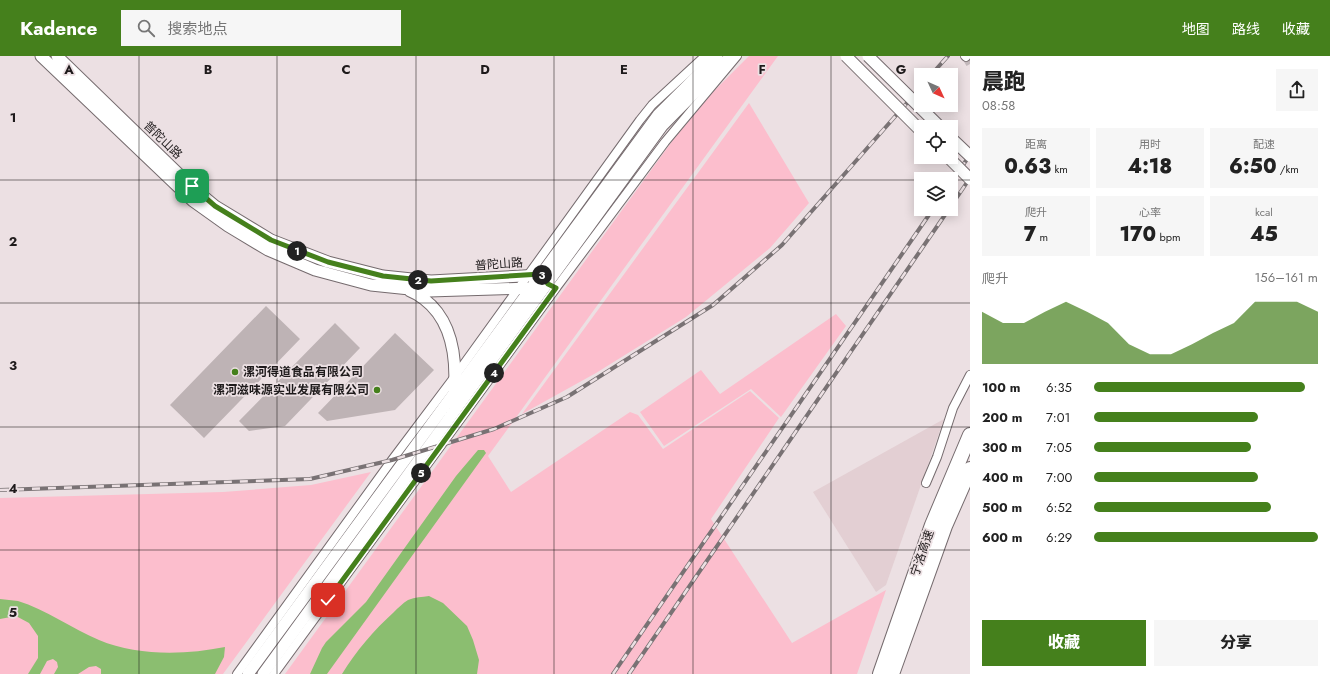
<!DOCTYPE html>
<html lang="zh">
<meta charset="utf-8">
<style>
:root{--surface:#fff;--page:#f6f6f6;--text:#222;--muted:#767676;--accent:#45801c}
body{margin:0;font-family:Jost,"Noto Sans SC",sans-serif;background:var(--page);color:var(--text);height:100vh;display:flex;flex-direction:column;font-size:15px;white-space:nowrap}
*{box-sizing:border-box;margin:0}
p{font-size:13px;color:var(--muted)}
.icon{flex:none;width:22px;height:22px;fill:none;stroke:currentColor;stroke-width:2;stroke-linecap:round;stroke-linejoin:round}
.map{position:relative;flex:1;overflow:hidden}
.details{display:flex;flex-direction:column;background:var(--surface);width:360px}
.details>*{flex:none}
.needle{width:26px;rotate:134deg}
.fabs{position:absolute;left:914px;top:12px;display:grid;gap:8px}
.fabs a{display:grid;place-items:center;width:44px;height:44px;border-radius:0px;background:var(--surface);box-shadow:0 2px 10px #0003;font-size:20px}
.pin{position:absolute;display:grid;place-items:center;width:34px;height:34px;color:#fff;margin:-17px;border-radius:8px;box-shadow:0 2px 6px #0006}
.km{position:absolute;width:20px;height:20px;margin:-10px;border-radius:50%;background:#222;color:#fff;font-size:11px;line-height:20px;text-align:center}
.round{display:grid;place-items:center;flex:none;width:42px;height:42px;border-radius:0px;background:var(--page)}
.summary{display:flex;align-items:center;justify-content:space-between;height:68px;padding:0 12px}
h1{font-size:22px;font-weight:800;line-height:30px}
.metrics{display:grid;grid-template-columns:repeat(3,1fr);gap:6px;height:68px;padding:4px 12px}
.metrics div{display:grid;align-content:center;border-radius:0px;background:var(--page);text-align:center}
.metrics b{font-size:20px;font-weight:800}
.metrics small{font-size:11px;font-weight:400}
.metrics p{font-size:11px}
.chart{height:112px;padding:8px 12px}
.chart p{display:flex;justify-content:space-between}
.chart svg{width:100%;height:72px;margin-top:4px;fill:var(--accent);opacity:.7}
.action{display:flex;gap:8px;margin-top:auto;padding:8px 12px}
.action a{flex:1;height:46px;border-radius:0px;background:var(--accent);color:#fff;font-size:16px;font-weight:800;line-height:46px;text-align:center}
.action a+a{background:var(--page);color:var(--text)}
ul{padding:0 12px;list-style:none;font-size:13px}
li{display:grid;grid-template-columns:64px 48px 1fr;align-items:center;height:30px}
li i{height:10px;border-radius:5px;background:var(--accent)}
header{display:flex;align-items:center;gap:24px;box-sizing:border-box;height:56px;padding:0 20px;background:var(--accent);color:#fff}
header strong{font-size:19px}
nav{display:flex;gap:22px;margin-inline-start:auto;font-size:14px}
.search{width:280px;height:36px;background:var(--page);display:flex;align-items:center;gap:10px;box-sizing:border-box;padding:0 14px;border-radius:0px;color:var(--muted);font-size:15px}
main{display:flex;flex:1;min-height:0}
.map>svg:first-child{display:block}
.built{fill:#e3cfd3}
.green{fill:#fcbecd}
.water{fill:#8bbe70}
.building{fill:#beb3b5}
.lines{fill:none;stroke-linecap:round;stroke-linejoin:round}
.minor-tunnel{stroke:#c3b8bb;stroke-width:8;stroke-dasharray:8 4;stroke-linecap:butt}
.minor-casing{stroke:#756b6e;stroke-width:10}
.secondary-casing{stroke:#756b6e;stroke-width:13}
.motorway-casing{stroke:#756b6e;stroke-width:16}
.minor{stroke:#fff;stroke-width:8}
.secondary{stroke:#fff;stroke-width:11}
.motorway{stroke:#fff;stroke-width:14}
.rail-casing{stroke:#797274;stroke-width:4}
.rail{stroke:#ece0e3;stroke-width:2.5;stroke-dasharray:8;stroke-linecap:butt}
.secondary-bridge-casing{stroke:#756b6e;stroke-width:13;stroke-linecap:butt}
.secondary-bridge{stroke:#fff;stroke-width:11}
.route-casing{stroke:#fff;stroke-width:8}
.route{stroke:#45801c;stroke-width:5}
.grid{fill:none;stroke:#1e1a1b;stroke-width:1;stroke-opacity:0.55}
.poi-dot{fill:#45801c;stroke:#ece0e3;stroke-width:1.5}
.labels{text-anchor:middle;stroke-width:3.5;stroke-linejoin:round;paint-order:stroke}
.street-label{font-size:12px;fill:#1e1a1b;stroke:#ece0e3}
.poi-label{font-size:12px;font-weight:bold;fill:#1e1a1b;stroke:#ece0e3;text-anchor:start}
.grid-label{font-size:13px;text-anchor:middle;font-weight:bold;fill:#1e1a1b;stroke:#ece0e3;stroke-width:3.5;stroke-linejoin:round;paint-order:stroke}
</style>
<header>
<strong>Kadence</strong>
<div class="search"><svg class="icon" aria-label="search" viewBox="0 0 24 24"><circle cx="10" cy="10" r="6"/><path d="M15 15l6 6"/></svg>搜索地点</div>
<nav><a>地图</a><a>路线</a><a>收藏</a></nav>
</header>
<main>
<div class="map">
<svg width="970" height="618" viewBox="0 0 970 618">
<rect width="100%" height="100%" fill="#ece0e3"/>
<path class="built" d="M944,363L886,529L876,536L813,436Z"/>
<path class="green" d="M749,0H778L488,400L511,436L630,356L638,359L663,393L750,335L779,362L711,463L792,587L886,534L857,618H285L673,84L713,36Z
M749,47L809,147L770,192L686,261L596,317L522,358Z
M836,258L846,270L781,361L751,333L664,390L640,356L701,314L720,338Z
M371,416L223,618H0V442L223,436L311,429Z"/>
<path class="water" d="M478,394H484L486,397L327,618H310L322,592L326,586L366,546L456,420Z
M429,540L443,547L467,570L473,584L479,604L477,618H342C356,595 374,574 394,556C398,552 403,547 408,544C415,541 422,541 429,540Z
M0,543C6,544 12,544 18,545C45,553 73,573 99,584C137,600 185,599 225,591L224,601L215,618H101V613L96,610L89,611L78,618H54L58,611L57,606L53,603L47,605L40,618H28L38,602V580L29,567L16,560L0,563Z"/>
<path class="building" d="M266,250L300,283L204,382L170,349Z
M335,267L360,292L285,370L249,375L239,365Z
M395,277L434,314L395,354L327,365L318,357Z"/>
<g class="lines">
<path class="minor-tunnel" d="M966,1L970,8"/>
<defs>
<path id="minor" d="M965,0L966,1
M926,427L937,401L953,352L970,319
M237,618L392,404L456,319L640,64L652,49L705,0
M274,618L556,232L665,86L737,0"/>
<path id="secondary" d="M41,0L193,145L228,170L268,194L315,214L371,229L429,235L531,232L548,227L541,219L431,225L383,220L328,206L271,184L215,150L192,131L57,0
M410,235C415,237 420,240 424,243C453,265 457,305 454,339
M248,618L658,59L717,0
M263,618L662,70L731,0"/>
<path id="motorway" d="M880,618L932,469L970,379
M892,618L945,470L970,413"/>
</defs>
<use href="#minor" class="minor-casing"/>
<use href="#secondary" class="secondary-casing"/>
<use href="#motorway" class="motorway-casing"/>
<use href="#minor" class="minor"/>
<use href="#secondary" class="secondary"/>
<use href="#motorway" class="motorway"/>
<defs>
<path id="rail" d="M931,19L948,0
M951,126L970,99
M951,150L970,122
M0,434L310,423L392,404L494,373L567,341L713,249L782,189L921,31
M613,618L933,153
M629,618L949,153"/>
</defs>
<use href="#rail" class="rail-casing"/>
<use href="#rail" class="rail"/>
<defs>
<path id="secondary-bridge" d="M846,0L921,75
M868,0L940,71
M951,82L970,100
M948,101L970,123"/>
</defs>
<use href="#secondary-bridge" class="secondary-bridge-casing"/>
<use href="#secondary-bridge" class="secondary-bridge"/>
</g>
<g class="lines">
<defs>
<path id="route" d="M192,130L215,150L271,184L328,206L383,220L431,225L541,218L548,228L556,232L328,544"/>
</defs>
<use href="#route" class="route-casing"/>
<use href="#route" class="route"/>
</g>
<path class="grid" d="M139,0V618M277,0V618M416,0V618M554,0V618M693,0V618M831,0V618M0,124H921M951,124H970M0,247H970M0,371H970M0,494H970"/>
<g class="poi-dot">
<circle cx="235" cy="316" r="4"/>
<circle cx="377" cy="334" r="4"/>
</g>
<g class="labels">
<g class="street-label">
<text transform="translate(163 84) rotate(44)" y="4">普陀山路</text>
<text transform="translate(499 208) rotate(-4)" y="4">普陀山路</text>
<text transform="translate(922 497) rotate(-71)" y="4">宁洛高速</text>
</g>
<g class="poi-label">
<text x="243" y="320">漯河得道食品有限公司</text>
<text x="369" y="338" text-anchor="end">漯河滋味源实业发展有限公司</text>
</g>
</g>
<g class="grid-label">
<text x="69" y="18">A</text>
<text x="208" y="18">B</text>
<text x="346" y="18">C</text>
<text x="485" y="18">D</text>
<text x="624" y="18">E</text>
<text x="762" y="18">F</text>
<text x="901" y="18">G</text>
<text x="13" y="66">1</text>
<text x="13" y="190">2</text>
<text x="13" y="314">3</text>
<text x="13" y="437">4</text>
<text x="13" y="561">5</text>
</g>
</svg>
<div class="fabs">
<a><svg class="needle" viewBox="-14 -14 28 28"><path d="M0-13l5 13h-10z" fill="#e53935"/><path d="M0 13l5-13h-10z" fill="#767676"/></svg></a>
<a><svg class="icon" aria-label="locate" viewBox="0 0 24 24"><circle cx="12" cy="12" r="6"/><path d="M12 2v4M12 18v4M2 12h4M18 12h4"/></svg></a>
<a><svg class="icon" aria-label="layers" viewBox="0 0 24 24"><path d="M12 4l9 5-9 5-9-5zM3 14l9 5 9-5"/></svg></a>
</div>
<div class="pin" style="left:192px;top:130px;background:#1e9e55"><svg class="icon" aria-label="arrive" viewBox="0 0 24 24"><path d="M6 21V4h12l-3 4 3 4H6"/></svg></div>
<div class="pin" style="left:328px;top:544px;background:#d93025"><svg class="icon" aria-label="check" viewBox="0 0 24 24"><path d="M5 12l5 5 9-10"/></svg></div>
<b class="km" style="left:297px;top:195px">1</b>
<b class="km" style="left:418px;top:224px">2</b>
<b class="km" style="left:542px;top:219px">3</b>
<b class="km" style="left:494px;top:317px">4</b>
<b class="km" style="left:421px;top:417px">5</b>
</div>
<section class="details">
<div class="summary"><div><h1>晨跑</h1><p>08:58</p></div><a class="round"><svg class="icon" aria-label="share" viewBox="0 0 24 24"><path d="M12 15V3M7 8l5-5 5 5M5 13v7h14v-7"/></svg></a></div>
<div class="metrics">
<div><p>距离</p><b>0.63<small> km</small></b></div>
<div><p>用时</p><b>4:18</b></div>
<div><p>配速</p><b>6:50<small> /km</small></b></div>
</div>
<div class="metrics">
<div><p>爬升</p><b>7<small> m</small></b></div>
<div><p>心率</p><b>170<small> bpm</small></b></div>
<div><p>kcal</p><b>45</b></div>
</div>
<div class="chart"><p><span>爬升</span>156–161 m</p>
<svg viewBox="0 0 160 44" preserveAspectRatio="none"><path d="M0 44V12L10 19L20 19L30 12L40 6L50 12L60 19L70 32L80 38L90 38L100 32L110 25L120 19L130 6L140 6L150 6L160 12V44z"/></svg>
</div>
<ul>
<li><b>100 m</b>6:35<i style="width:94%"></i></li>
<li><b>200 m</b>7:01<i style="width:73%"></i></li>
<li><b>300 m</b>7:05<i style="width:70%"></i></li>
<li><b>400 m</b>7:00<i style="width:73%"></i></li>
<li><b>500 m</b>6:52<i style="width:79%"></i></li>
<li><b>600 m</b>6:29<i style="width:100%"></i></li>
</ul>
<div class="action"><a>收藏</a><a>分享</a></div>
</section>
</main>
